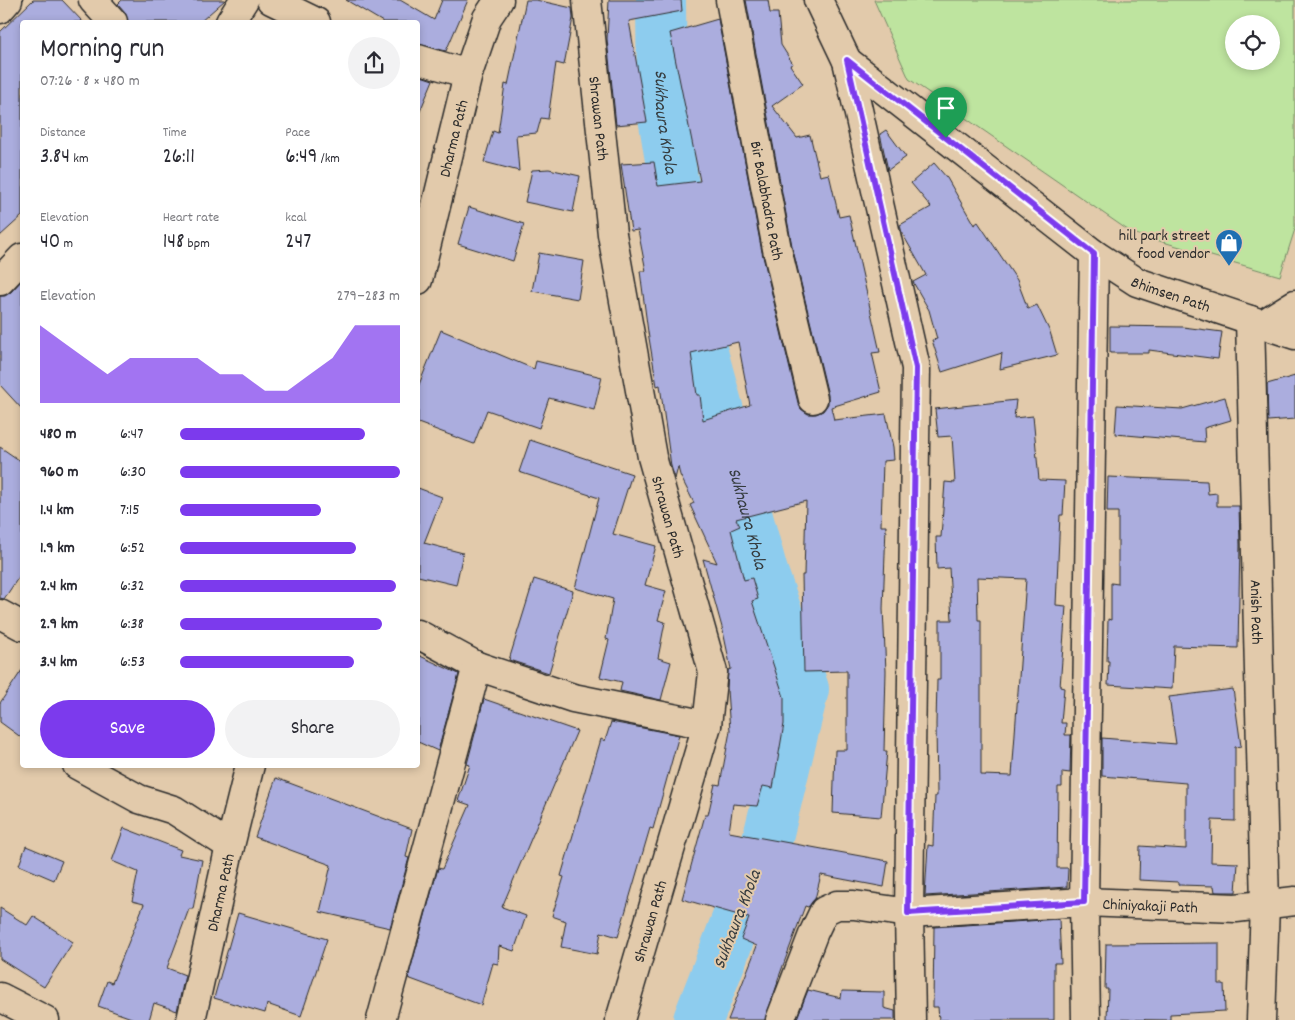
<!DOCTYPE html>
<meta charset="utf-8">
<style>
:root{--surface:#fff;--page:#f2f2f3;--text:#2b2b33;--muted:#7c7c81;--accent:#7c3aed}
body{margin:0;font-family:Dekko,sans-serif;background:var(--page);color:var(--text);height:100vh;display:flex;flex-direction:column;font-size:19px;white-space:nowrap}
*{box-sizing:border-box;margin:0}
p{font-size:16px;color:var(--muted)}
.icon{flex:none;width:28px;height:28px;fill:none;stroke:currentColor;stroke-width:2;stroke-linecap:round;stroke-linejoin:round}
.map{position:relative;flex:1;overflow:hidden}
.side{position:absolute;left:20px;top:20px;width:400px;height:748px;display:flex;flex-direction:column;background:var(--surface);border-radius:5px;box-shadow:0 2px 8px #0003}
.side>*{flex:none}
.tools{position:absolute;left:1225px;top:15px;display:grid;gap:10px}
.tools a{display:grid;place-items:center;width:55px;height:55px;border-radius:50%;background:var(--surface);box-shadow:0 2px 8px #0003;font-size:25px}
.pin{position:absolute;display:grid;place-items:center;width:42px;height:42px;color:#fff;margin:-51px -21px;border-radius:50% 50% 50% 0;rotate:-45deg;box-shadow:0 0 5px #0007}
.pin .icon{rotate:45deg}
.round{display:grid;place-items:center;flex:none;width:52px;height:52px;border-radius:26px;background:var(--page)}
.headline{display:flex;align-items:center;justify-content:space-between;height:85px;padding:0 20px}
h1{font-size:28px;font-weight:600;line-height:38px}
.figures{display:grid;grid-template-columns:repeat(3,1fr);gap:8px;height:85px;padding:5px 20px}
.figures div{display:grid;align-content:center}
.figures b{font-size:21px;font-weight:600}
.figures small{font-size:14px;font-weight:400}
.figures p{font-size:14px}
.chart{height:140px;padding:10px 20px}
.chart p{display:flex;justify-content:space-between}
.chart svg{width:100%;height:90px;margin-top:5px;fill:var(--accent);opacity:.7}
.action{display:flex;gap:10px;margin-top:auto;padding:10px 20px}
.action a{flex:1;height:58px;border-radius:30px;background:var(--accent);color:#fff;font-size:20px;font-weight:600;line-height:58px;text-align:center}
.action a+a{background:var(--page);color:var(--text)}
ul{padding:0 20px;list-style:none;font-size:16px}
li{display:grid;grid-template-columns:80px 60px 1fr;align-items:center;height:38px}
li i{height:12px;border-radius:6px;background:var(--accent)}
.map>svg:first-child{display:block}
.green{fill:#bee49f;stroke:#748865;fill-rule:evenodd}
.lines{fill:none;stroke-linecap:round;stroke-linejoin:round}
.river{stroke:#8dccee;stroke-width:50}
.building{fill:#abadde;stroke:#2b2b2b;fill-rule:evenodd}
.minor-casing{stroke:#2b2b2b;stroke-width:31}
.minor{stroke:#e2caab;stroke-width:28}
.route-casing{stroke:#fff;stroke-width:10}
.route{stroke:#7c3aed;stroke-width:6}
.labels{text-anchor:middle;stroke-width:4;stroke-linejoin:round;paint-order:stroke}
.street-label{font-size:16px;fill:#2b2b2b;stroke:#e2caab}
.poi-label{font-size:16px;fill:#2b2b2b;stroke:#e2caab;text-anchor:end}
.water-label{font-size:18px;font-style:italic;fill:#353b3e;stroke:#e2caab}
</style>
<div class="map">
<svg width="1295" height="1020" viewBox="0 0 1295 1020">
<rect width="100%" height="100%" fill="#e2caab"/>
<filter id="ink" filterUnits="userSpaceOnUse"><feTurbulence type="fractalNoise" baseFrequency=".02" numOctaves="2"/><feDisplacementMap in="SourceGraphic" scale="10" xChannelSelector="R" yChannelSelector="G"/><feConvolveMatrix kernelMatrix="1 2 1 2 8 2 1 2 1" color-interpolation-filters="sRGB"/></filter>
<g filter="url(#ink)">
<path class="green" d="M874,0H1295V229L1280,276L1132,233L909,79ZM1234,24H1271V61H1234Z"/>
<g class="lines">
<path class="river" id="s1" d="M661,0L662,111L699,338L763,572L804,689L768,837L698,1020"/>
</g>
<path class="building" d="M33,0H62L83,22H22V216L0,236V32Z
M122,0H225L200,22H128L125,12L118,4Z
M346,0H400L434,20L442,0H468L446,51L418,44V22H383Z
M526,0H536L572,8L573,18L564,65L556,63L548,119L541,118L537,133L516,135L519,171L484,162L493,131L498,133L505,84L508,85Z
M609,0H681L682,11L629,21L647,122L616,125L607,39Z
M746,0H768L770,13H778L781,45L793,64L790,65L803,84L772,106L797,138L810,135L820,176L829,174L839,217L849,215L880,352L872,353L881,392L831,407L834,420L886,414L893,447L894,460L883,461L881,526H886L883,609L886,671L884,751H887L881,817L833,813L835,750H847V671L804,672L802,575H804L806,501L736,519L740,526L731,530L744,580L752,578L758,599L752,601L784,697V724L773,788L763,786L757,806L733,804L729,832L888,861L884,887L821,875L815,899L808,907L805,906L777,982H778L765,1020H728L757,946L741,939L749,918L682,899L705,815H708L715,784L720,785L730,731L727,690L728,670L731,669L723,631L703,559L717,563L690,505L694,503L680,475L678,467L675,479L671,466L660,385L657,386L648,332L640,271H646L638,230L631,231L621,164L654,162L658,186L700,181L670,33L718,19L762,252L798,403L801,409L808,414H816L823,411L828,404V395L792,246ZM738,342L750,405L703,420L700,395H697L691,353Z
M418,75L433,80L418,116Z
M886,130L906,157L888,170L880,134Z
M934,163L947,178L974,225L978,222L1017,280L1028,309L1037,305L1050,332L1057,355L1000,369L1002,353L942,372L932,340L937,339L929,310L913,282L926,275L902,233L900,225L931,207L911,183Z
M549,169L580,176L573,212L525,202L532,170Z
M469,207L524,224L513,261L458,244Z
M539,253L584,261L578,299L532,291Z
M22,280V409L0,385V296H5L11,292Z
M1110,326L1183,327L1222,332L1218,359L1149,350V353H1110Z
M441,330L534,369L536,361L602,377L594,410L549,398L539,428L487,410L474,444L418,423V387Z
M1295,376V419L1268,421L1267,384Z
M1225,397L1231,420L1204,428L1205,442L1115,434L1117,405L1182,409Z
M1016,400L1014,418L1033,416L1039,480L1065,481L1063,515H1060L1056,605L1066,606L1060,687L1064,688L1061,723H1066L1065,735H1071L1070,773L1062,772V787H1058L1057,868H1068L1067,887L925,896L928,845L933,846L935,796H937L936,724L937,680H940V620H952L949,568L937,569L936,537H941L945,482L955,483L952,436L938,437L935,409ZM977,577L1026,579L1012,776L981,775V620H978Z
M530,440L632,474L613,534L656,546L645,585L666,591L658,620L665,622L658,658L671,662L661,700L620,691L622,682L600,677L609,640L606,639L613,599L575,588L599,498L519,472Z
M0,447L22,462V572L4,599L0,598Z
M1108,477L1207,481L1208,494L1217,493V506H1239L1240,545L1238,648L1174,646L1172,689L1108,685L1109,661H1107L1108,619L1111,620V583L1118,584V512H1107Z
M418,488L442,497L424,543L463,553L456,585L418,576Z
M534,579L573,591L549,673L509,660Z
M418,655L459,674L438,751L418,742Z
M22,670V738L0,722V703Z
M1233,689L1241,746L1235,747V821L1212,820L1211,862L1238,863L1236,892H1215L1214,886L1178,885V882L1139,880L1140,846L1186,849V783L1102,776V738L1176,744L1169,697Z
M484,699L577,731L502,907L526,916L514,951L499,946L498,964L493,963L481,1005L408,978L438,868L442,869L470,805L458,801L470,765L467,764Z
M611,722L679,735L653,829L650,828L618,937L601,932L597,954L561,947L566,921L552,916L564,877L561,876L601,739L605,741Z
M276,778L412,829L406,857L409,858L390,928L320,912L331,865L255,837Z
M124,828L181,850L179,855L202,860L193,909H189L167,968L185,975L177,1011L154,1003L149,1020H137L98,1006L107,981L112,983L144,904L132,901L138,872L112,861Z
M26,846L62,861L54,880L19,865Z
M0,908L27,925L33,916L73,942L44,987L0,959Z
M238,913L327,939L301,1016L267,1004L265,1013L214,998Z
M1059,919L1061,963H1054V1020H939L938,1007H933L934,927Z
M1219,943V984H1224L1225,1011L1170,1014V1020L1107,1019L1108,989H1105L1106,944Z
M808,990L841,998L842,991L884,992V1008L895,1011V1020H804L797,1018Z"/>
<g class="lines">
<defs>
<g id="minor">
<path d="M93,0L113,22"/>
<path d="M271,0L316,22"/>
<path id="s2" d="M587,0L612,234L652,457L713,672L707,725L620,1020"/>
<path id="s3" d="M730,0L777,249L813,399"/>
<path d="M818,0L847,61L916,368L909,913L911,1020"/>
<path d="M0,9L8,0"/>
<path d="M230,22L244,0"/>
<path d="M418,59L468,74"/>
<path id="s4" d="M847,61L1094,254L1137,282L1295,335"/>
<path id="s5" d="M418,280L468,74L487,18L499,0"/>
<path d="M0,281L22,258"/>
<path id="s6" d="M1250,320L1265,904L1261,1020"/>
<path d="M1263,324L1295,304"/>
<path d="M0,614L22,626"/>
<path d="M418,634L477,666L573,698L707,725"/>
<path d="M77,765L139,799L174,810L230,846"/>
<path d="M0,997L45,1020"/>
<path id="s7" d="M191,1020L230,846L250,765"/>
<path d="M381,1020L477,666"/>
<path id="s8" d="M780,1020L814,932L824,911L837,905H854L909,913L1084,902L1236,908L1295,901"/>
<path d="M1086,1020L1084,902L1094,254"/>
</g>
</defs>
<use href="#minor" class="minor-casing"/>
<use href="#minor" class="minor"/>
</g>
</g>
<g class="lines" filter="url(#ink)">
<defs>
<path id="route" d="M847,60L1094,254L1084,902L908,913L916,368Z"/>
</defs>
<use href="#route" class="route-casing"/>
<use href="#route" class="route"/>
</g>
<defs>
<symbol id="shop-pin" viewBox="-11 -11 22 30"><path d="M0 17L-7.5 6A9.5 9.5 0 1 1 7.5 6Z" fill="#1f6fb2" stroke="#e2caab"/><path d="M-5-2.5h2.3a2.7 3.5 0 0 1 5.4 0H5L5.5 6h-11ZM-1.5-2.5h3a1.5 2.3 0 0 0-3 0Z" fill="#fff"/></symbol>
</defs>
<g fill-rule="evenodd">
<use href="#shop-pin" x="1213" y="227" width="32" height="43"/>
</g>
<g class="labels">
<g class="street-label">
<text dy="6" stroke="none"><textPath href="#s2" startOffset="119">Shrawan Path</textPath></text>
<text dy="6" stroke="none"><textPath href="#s5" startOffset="146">Dharma Path</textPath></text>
<text dy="6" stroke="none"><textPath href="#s3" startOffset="204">Bir Balabhadra Path</textPath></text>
<text dy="6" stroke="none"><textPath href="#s4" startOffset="401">Bhimsen Path</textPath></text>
<text dy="6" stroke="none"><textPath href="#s2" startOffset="524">Shrawan Path</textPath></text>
<text dy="6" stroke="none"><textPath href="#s6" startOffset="292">Anish Path</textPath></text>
<text dy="6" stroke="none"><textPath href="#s7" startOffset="131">Dharma Path</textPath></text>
<text dy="6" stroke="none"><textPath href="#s8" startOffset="446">Chiniyakaji Path</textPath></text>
<text transform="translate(649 921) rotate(-74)" y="6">Shrawan Path</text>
</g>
<g class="poi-label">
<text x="1210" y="240">hill park street<tspan x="1210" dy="18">food vendor</tspan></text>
</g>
<g class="water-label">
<text dy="6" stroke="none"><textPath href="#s1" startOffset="122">Sukhaura Khola</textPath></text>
<text dy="6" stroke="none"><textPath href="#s1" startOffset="528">Sukhaura Khola</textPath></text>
<text transform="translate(736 919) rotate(-69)" y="6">Sukhaura Khola</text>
</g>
</g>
</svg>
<div class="tools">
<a><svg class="icon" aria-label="locate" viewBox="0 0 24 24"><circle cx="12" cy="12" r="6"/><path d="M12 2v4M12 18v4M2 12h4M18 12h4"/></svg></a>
</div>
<div class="pin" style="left:946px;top:138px;background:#1e9e55"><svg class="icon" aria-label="arrive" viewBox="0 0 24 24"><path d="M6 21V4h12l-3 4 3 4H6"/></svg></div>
<section class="side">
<div class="headline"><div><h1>Morning run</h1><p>07:26 · 8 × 480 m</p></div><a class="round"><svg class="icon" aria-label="share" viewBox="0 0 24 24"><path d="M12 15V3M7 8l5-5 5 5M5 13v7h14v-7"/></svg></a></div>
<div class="figures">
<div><p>Distance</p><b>3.84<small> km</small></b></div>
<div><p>Time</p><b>26:11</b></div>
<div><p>Pace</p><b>6:49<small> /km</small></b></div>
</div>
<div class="figures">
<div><p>Elevation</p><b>40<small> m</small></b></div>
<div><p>Heart rate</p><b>148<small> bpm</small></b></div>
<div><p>kcal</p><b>247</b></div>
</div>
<div class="chart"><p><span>Elevation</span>279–283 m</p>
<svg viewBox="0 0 160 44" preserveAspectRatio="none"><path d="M0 44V6L10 14L20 22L30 30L40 22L50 22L60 22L70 22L80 30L90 30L100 38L110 38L120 30L130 22L140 6L150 6L160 6V44z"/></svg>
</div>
<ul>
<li><b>480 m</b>6:47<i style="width:84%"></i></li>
<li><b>960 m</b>6:30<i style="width:100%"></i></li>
<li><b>1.4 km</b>7:15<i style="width:64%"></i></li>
<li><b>1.9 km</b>6:52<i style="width:80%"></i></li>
<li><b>2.4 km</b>6:32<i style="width:98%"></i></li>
<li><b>2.9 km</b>6:38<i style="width:92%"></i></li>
<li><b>3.4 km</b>6:53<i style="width:79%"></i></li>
</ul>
<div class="action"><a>Save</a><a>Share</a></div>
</section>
</div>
